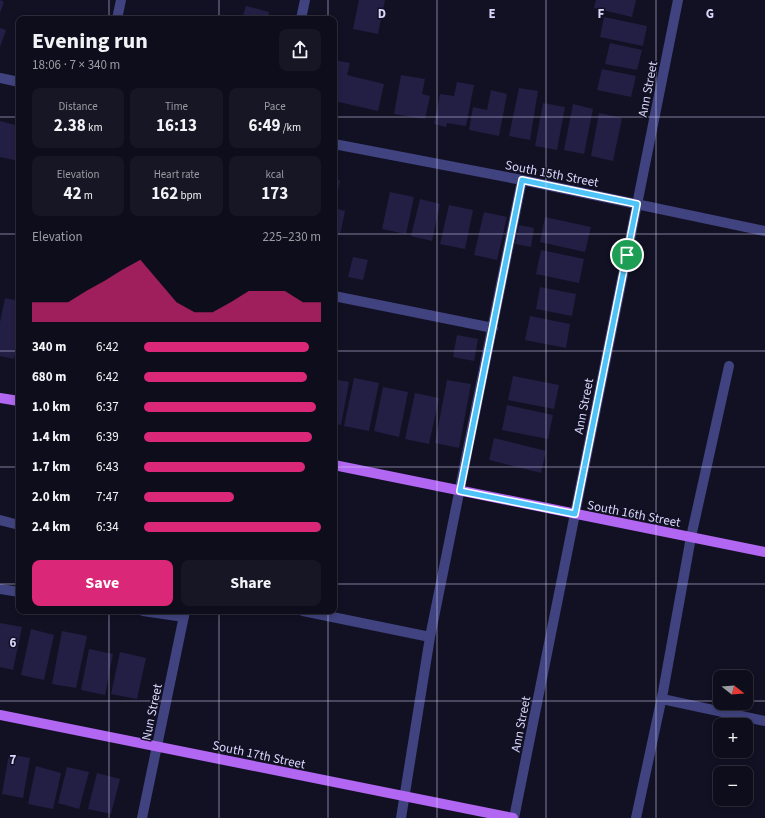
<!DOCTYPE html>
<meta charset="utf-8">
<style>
:root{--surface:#0e0d1b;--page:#171624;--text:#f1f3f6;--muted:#9b9ca3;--line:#2e2d3a;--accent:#db2777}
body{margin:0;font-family:"Source Sans 3",sans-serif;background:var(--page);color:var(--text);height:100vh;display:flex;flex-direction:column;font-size:15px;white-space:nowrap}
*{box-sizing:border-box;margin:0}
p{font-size:13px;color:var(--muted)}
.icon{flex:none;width:22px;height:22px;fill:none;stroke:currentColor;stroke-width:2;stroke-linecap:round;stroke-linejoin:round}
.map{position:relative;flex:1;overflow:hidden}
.details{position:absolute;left:16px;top:16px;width:321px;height:598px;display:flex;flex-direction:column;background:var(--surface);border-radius:8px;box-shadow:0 2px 6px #0003,0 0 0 1px var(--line)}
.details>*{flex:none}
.needle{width:26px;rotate:107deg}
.tools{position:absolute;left:713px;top:670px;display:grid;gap:8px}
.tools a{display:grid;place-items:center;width:40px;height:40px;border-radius:8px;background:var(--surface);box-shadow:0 2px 6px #0003,0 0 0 1px var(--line);font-size:20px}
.pin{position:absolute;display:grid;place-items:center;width:34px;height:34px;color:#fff;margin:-17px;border:2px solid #fff;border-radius:50%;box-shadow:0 1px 4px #0007}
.round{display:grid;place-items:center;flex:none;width:42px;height:42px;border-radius:8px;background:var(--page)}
.headline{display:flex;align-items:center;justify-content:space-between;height:68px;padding:0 16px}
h1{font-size:22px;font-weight:700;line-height:30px}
.metrics{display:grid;grid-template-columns:repeat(3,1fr);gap:6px;height:68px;padding:4px 16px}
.metrics div{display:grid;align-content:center;border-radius:8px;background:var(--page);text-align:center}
.metrics b{font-size:17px;font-weight:700}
.metrics small{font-size:11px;font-weight:400}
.metrics p{font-size:11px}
.chart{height:112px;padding:8px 16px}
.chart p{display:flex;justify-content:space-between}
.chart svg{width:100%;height:72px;margin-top:4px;fill:var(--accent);opacity:.7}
.primary-button{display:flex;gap:8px;margin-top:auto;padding:8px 16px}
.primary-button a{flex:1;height:46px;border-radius:8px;background:var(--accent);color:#fff;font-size:16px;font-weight:700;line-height:46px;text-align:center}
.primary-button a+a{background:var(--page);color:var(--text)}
ul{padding:0 16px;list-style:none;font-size:13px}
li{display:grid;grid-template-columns:64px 48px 1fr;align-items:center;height:30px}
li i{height:10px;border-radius:5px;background:var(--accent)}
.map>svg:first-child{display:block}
.building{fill:#231e43}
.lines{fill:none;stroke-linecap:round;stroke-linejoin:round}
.minor{stroke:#40437f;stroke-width:10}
.major{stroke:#b267f2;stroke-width:10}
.route-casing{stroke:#fff;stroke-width:8}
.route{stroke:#4fc3f7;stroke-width:5}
.grid{fill:none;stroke:#d8d7fc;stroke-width:1;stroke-opacity:0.55}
.labels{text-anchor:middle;stroke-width:3;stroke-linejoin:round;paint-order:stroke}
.street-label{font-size:13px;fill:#d8d7fc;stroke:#121124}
.grid-label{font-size:13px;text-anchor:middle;font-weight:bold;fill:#d8d7fc;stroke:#121124;stroke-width:3;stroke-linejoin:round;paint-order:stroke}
</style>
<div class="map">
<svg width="765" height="818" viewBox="0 0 765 818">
<rect width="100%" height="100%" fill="#121124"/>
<path class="building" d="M0,0L4,2L0,13Z
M359,0H385L378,34L353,29Z
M596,0H636L632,17L594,8Z
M246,6L269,12L268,19H242Z
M604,17L647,26L643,46L600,37Z
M0,28L6,30L0,47Z
M610,43L642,50L637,70L605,64Z
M334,60L350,63L347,75L384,84L378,111L334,101Z
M602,69L636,76L631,97L597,90Z
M401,75L425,79L422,94L430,96L425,119L394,114Z
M457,82L474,85L466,126L447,123L446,127L434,124L440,94L454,96Z
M519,88L538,91L530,140L509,136Z
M491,90L507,94L499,136L469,130L473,107L487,110Z
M543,103L565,107L557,150L535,146Z
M573,104L593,109L584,154L564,150Z
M599,113L622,118L613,161L591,156Z
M0,121L19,126V161L0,157Z
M334,179L340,180L336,201L334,200Z
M390,192L414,197L406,234L382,229Z
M420,199L440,204L432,241L411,236Z
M449,205L473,210L465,249L440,244Z
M334,208L345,211L340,235L334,233Z
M484,212L507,217L497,260L474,255Z
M545,217L591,227L585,252L540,242Z
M519,225L534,228L531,247L515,244Z
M541,250L584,259L579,283L536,274Z
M353,257L368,260L363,280L348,277Z
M540,287L576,294L572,316L536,309Z
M5,298L19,301V336L14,359L0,356V322Z
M530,316L570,324L566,348L525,340Z
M457,335L478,339L474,361L453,357Z
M513,376L559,385L554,409L508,400Z
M354,378L379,383L369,431L344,426Z
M334,379L349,382L341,425L334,424Z
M447,380L471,384L459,448L435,443Z
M383,387L408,392L399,437L374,431Z
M415,393L439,398L429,444L405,439Z
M507,405L553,415L548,439L502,430Z
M494,438L546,451L541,473L489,460Z
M0,623L22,627L13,670L0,667Z
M31,629L54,635L44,680L21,675Z
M62,631L87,636L76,688L52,684Z
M89,649L113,654L105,695L81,690Z
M120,652L146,658L137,699L111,694Z
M9,754L30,758L23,798L2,794Z
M36,766L61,773L53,809L28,804Z
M67,767L89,772L79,809L58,803Z
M97,773L120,779L111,814L88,809Z"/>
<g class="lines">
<path class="minor" d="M117,19L121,0
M301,19L305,0
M0,78L19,82
M334,144L522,180L765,231
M334,296L493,328
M0,520L19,525
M0,589L19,592
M143,611L184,617
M303,611L430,637
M662,699L765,721
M142,818L185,611
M401,818L430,637L522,180
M514,818L678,0
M636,818L663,692L691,537L729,366"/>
<path class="major" d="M0,398L19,401
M334,465L765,552
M0,715L513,818"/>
</g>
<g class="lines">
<defs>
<path id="route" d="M522,180L637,204L575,514L460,491Z"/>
</defs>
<use href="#route" class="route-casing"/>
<use href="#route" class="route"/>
</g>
<path class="grid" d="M109,0V19M219,0V19M328,0V19M437,0V818M546,0V818M656,0V818M0,117H19M334,117H765M0,234H19M334,234H765M0,351H19M334,351H765M0,467H19M334,467H765M0,584H19M334,584H765M109,611V818M219,611V818M328,611V818M0,701H720M746,701H765"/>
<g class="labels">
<g class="street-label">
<text transform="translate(647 89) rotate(-79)" y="5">Ann Street</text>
<text transform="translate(552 173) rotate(11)" y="5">South 15th Street</text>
<text transform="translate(583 406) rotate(-79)" y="5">Ann Street</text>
<text transform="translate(634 513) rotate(11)" y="5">South 16th Street</text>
<text transform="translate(151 712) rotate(-78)" y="5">Nun Street</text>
<text transform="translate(520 724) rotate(-79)" y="5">Ann Street</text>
<text transform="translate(259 754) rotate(12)" y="5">South 17th Street</text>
</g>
</g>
<g class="grid-label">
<text x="382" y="18">D</text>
<text x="492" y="18">E</text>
<text x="601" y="18">F</text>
<text x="710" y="18">G</text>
<text x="13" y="647">6</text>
<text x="13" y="764">7</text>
</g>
</svg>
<div class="tools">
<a><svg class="needle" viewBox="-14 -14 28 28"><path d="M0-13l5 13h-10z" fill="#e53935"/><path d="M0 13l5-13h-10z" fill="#9b9ca3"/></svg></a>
<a>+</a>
<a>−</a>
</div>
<div class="pin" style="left:627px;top:255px;background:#1e9e55"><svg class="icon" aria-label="arrive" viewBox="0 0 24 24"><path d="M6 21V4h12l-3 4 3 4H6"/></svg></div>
<section class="details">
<div class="headline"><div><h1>Evening run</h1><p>18:06 · 7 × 340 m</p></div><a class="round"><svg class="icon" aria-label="share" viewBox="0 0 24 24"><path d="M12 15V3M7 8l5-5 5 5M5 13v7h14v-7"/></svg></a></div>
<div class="metrics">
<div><p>Distance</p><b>2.38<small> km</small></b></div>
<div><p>Time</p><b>16:13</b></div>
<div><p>Pace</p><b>6:49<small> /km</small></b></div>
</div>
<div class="metrics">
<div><p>Elevation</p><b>42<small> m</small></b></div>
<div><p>Heart rate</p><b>162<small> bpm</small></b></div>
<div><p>kcal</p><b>173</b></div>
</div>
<div class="chart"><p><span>Elevation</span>225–230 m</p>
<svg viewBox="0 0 160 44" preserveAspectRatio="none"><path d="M0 44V32L10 32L20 32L30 25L40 19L50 12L60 6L70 19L80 32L90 38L100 38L110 32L120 25L130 25L140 25L150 32L160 32V44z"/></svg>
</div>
<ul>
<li><b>340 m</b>6:42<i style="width:93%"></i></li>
<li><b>680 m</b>6:42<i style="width:92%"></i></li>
<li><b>1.0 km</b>6:37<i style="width:97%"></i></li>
<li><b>1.4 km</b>6:39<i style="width:95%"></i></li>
<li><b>1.7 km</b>6:43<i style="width:91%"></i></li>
<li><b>2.0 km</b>7:47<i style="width:51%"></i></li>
<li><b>2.4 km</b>6:34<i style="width:100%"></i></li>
</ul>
<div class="primary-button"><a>Save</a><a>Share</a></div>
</section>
</div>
